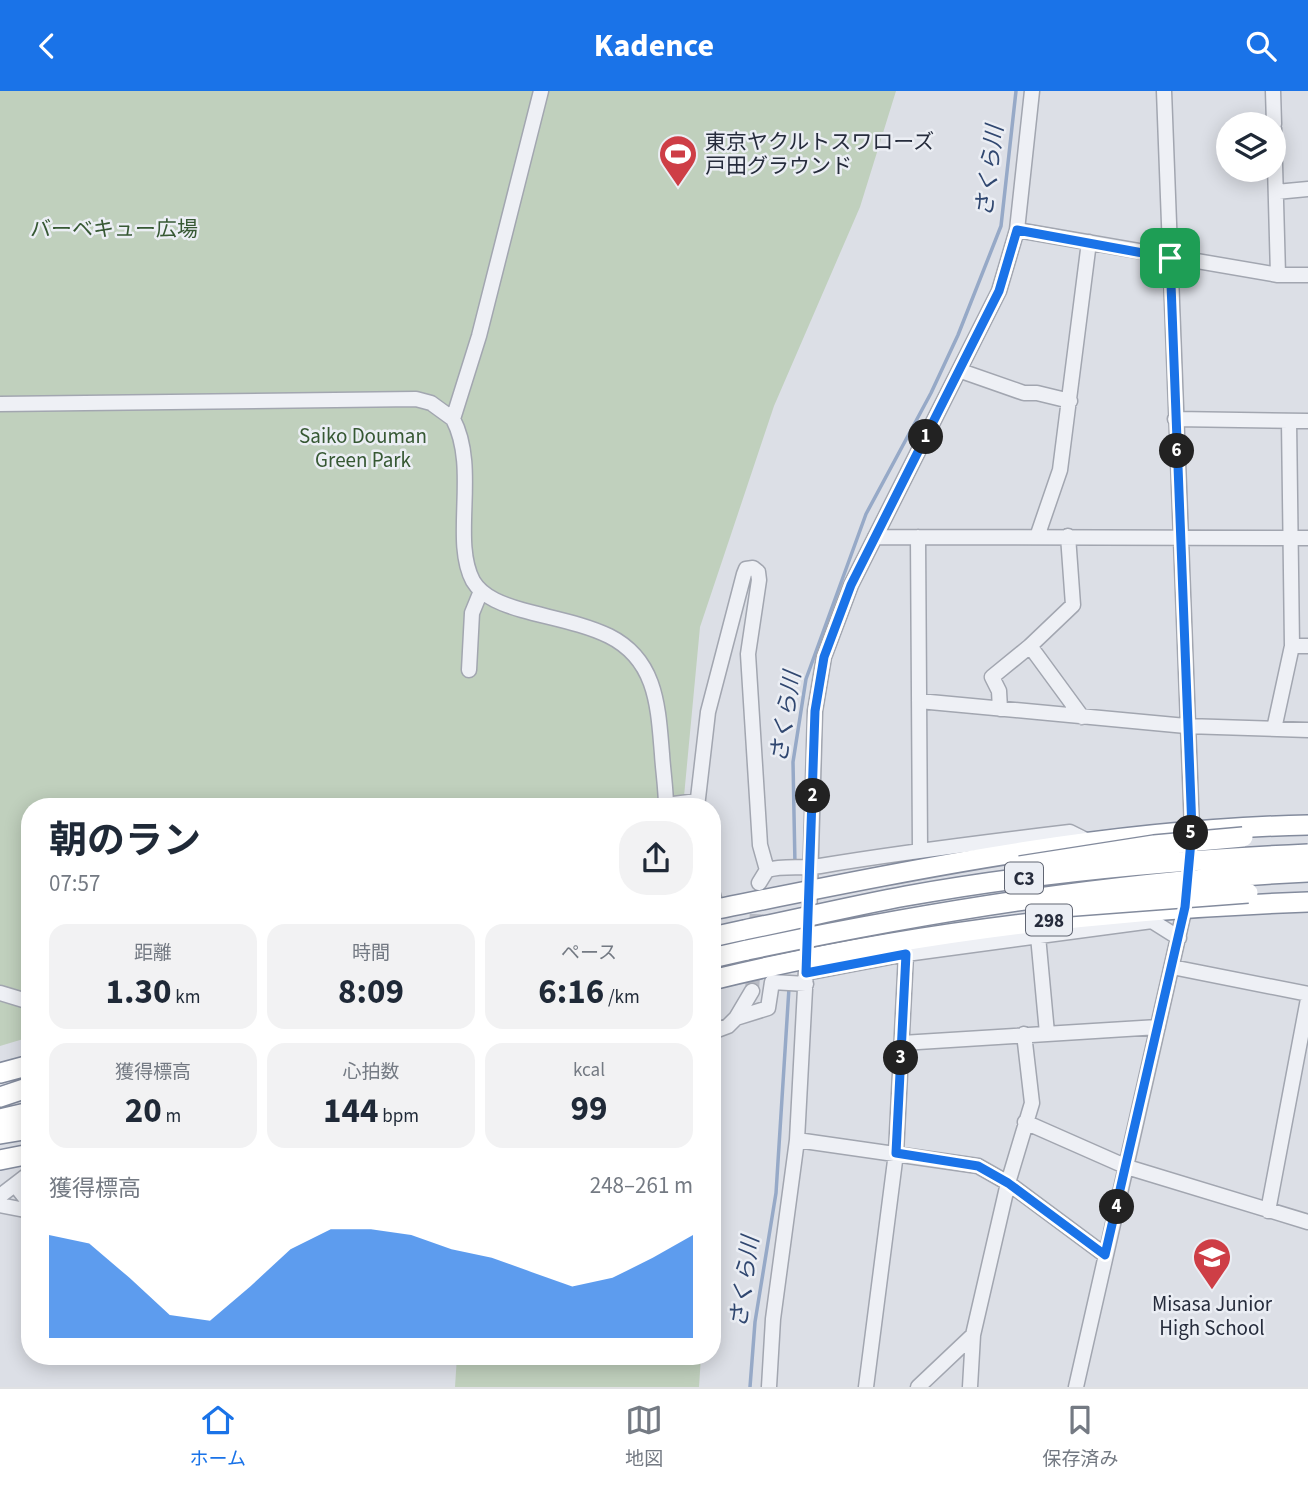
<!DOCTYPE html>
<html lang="ja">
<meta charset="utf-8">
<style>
:root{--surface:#fff;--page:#f2f2f3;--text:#1f2937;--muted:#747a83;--line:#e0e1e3;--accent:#1a73e8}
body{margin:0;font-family:"Source Sans 3","Noto Sans JP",sans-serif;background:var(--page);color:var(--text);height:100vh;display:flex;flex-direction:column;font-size:26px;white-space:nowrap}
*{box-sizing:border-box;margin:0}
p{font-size:23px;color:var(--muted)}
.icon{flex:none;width:38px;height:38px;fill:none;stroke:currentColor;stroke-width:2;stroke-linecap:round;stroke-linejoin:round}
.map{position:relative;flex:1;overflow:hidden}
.details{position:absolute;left:21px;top:707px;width:700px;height:567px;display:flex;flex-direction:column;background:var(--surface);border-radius:28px;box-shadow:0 4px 18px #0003}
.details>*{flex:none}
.controls{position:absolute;left:1216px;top:21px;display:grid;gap:14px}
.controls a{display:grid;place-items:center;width:70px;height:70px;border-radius:50%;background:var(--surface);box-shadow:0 4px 18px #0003;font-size:35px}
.pin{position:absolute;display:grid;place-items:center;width:60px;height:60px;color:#fff;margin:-30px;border-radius:14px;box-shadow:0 4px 10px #0006}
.km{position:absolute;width:35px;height:35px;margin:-18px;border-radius:50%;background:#222;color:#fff;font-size:19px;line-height:35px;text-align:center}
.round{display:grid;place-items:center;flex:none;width:74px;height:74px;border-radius:28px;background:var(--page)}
.head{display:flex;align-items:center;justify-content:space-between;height:119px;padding:0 28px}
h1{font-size:38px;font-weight:700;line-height:52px}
.figures{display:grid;grid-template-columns:repeat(3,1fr);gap:10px;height:119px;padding:7px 28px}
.figures div{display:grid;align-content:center;border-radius:18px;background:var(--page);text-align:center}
.figures b{font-size:35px;font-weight:700}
.figures small{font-size:19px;font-weight:400}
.figures p{font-size:19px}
.chart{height:196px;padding:14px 28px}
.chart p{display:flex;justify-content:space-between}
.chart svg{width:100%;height:126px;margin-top:7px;fill:var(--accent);opacity:.7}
header{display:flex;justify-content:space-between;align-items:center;height:91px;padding:0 28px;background:var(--accent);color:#fff;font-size:32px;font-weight:700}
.menu{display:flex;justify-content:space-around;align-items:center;height:98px;border-top:2px solid var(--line);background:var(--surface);font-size:19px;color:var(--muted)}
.menu a{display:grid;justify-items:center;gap:4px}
.menu .active{color:var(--accent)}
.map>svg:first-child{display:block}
.green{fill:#c0d0bd}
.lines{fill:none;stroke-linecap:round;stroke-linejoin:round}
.stream{stroke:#96a9c7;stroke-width:3.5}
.minor-tunnel{stroke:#b8bbc4;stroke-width:14;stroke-dasharray:14 7;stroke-linecap:butt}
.minor-casing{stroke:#a2a6b0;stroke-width:17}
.highway-casing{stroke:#838b9d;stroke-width:22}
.minor{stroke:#eef0f5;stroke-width:14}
.highway{stroke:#fff;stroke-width:19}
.highway-bridge-casing{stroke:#838b9d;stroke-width:22;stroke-linecap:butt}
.highway-bridge{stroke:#fff;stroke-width:19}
.route-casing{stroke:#fff;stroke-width:14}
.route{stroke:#1a73e8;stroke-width:9}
.labels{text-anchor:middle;stroke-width:5;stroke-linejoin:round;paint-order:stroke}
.shield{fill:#ebeef4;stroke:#616673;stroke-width:2}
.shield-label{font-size:19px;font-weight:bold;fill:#262c3c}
.poi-label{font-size:21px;fill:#262c3c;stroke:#ebeef4;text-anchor:start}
.park-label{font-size:21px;fill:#365833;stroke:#ebeef4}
.water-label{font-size:23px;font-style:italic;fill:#304770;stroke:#ebeef4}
</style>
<header><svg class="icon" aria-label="back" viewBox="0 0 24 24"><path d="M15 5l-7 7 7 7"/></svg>Kadence<svg class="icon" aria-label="search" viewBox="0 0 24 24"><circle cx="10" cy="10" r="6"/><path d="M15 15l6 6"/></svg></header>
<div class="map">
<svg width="1308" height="1296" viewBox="0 0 1308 1296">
<rect width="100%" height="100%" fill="#dcdfe6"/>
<path class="green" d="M0,0H896L860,116L774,315L700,536L683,716H30V946L0,955Z
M457,1265H701L699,1296H455Z"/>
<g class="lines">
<path class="stream" d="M795,774L793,671L806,588L866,423L931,302L958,244L1001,135L1016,0
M750,1296L755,1231L776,1102L789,897"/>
<path class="minor-tunnel" d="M752,900L758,803"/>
<defs>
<path id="minor" d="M1273,0L1274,33
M1274,37L1278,184
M1276,101L1308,98
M1017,139L1278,184H1308
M961,280L1024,302H1037L1070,310
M0,313L416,308L431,312L453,328L479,245L541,0
M453,328C479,377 451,449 473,490C483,507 505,514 522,519C550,527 582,532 609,545C657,569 658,616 662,663C663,680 666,698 666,716
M1175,328L1308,330
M1068,445L1073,514L1030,555L1082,626
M875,446L1308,447
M918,446L920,758
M1037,446L1060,379L1089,151
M1292,555H1308
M469,579L472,522L481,500
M919,610L1186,635L1308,639
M1000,618L999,600L992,586L1030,555
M1274,638L1292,555L1289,330
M666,714L697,710
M697,716L708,621L744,483L746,478L753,477L758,481L759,489L748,563L760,754L767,779
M759,792L767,779C784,774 802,778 820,775C903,761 986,751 1070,741L1086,749
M712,800L717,818
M809,833L815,620L824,566L851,494L999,200L1017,139L1032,0
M1038,845L1047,942
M1172,876L1308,903
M806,882L906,863L1152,830L1179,847
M0,902L30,911
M736,927L752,900
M712,941L728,935L736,927L768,917L772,891L806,893
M902,952L1158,936
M1025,1031L1127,1076L1308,1131
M797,1049L978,1075L1008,1092L1105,1164
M20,1090L19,1099L30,1113
M0,1105L30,1082
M0,1114L30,1120
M1268,1120L1308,908
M769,1296L773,1228L797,1049L807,860
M866,1296L896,1062L906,863
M918,1296L973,1244
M970,1296L973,1244L1008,1092L1032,1012L1024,943
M1076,1296L1185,816L1192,739L1164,0"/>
<path id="highway" d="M712,819C911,779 1105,738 1308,734
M712,846L744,839
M712,867L747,859
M712,889C908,841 1107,818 1308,811
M0,982L30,974
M0,1006L30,996
M0,1028L30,1021
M0,1043L30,1038
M0,1069L30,1063"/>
</defs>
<use href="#minor" class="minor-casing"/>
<use href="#highway" class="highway-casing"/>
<use href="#minor" class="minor"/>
<use href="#highway" class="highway"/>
<defs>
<path id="highway-bridge" d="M1020,775L1154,754L1243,746
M1036,818L1248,802
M744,839C798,828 852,815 906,805C1039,781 1173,769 1308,763
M747,859C933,820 1118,790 1308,781"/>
</defs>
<use href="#highway-bridge" class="highway-bridge-casing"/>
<use href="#highway-bridge" class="highway-bridge"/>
</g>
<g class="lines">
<defs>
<path id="route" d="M1017,139L1170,167L1192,739L1185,816L1105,1164L1008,1092L978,1075L896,1062L906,863L806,882L815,620L824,566L851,494L999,200Z"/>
</defs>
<use href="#route" class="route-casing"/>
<use href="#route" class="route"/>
</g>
<defs>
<symbol id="stadium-pin" viewBox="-11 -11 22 30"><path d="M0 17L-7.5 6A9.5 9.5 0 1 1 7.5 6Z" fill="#ce3e46" stroke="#ebeef4"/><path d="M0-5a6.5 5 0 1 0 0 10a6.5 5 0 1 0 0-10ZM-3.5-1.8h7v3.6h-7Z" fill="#fff"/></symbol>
<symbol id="school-pin" viewBox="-11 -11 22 30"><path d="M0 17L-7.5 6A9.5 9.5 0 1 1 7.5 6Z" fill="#ce3e46" stroke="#ebeef4"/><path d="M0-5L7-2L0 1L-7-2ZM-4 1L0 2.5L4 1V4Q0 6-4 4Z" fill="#fff"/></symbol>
</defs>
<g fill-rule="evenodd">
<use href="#stadium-pin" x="656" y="41" width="44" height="60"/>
<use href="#school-pin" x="1190" y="1144" width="44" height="60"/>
</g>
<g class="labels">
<g class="shield">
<rect x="1005" y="771.5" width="38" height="31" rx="5"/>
<rect x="1026" y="813.5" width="46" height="31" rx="5"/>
</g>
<g class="shield-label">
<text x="1024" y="794">C3</text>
<text x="1049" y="836">298</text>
</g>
<g class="poi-label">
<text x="705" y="58">東京ヤクルトスワローズ<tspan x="705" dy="24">戸田グラウンド</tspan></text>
<text x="1212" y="1220" text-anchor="middle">Misasa Junior<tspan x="1212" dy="24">High School</tspan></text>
</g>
<g class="park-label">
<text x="114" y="145">バーベキュー広場</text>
<text x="363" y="352">Saiko Douman<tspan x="363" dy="24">Green Park</tspan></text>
</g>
<g class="water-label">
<text transform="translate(989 80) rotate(-83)" y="8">さくら川</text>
<text transform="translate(785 626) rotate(-81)" y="8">さくら川</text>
<text transform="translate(744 1191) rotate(-82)" y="8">さくら川</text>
</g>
</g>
</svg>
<div class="controls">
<a><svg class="icon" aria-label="layers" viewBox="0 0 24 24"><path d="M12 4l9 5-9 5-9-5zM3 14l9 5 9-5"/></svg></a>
</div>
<div class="pin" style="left:1170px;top:167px;background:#1e9e55"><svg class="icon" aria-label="arrive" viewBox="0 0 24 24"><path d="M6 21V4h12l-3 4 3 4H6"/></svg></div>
<b class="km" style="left:926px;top:346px">1</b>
<b class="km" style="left:813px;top:705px">2</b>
<b class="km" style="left:901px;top:967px">3</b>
<b class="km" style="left:1117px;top:1116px">4</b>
<b class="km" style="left:1191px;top:742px">5</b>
<b class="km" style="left:1177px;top:360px">6</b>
<section class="details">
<div class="head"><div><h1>朝のラン</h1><p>07:57</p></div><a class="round"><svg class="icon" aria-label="share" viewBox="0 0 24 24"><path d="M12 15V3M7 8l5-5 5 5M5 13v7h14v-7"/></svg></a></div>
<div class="figures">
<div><p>距離</p><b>1.30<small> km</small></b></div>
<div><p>時間</p><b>8:09</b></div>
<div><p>ペース</p><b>6:16<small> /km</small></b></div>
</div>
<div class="figures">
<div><p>獲得標高</p><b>20<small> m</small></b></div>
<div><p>心拍数</p><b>144<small> bpm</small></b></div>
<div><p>kcal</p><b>99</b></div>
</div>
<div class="chart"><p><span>獲得標高</span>248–261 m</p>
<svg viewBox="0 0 160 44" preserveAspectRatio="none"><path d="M0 44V8L10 11L20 23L30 36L40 38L50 26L60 13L70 6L80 6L90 8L100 13L110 16L120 21L130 26L140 23L150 16L160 8V44z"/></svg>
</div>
</section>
</div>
<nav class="menu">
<a class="active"><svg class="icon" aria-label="home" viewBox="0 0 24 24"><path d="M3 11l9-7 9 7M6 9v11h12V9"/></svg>ホーム</a>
<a><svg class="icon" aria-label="map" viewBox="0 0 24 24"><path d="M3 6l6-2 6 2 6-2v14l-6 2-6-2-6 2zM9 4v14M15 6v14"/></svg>地図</a>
<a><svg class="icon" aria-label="saved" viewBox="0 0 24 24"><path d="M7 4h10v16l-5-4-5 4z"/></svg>保存済み</a>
</nav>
